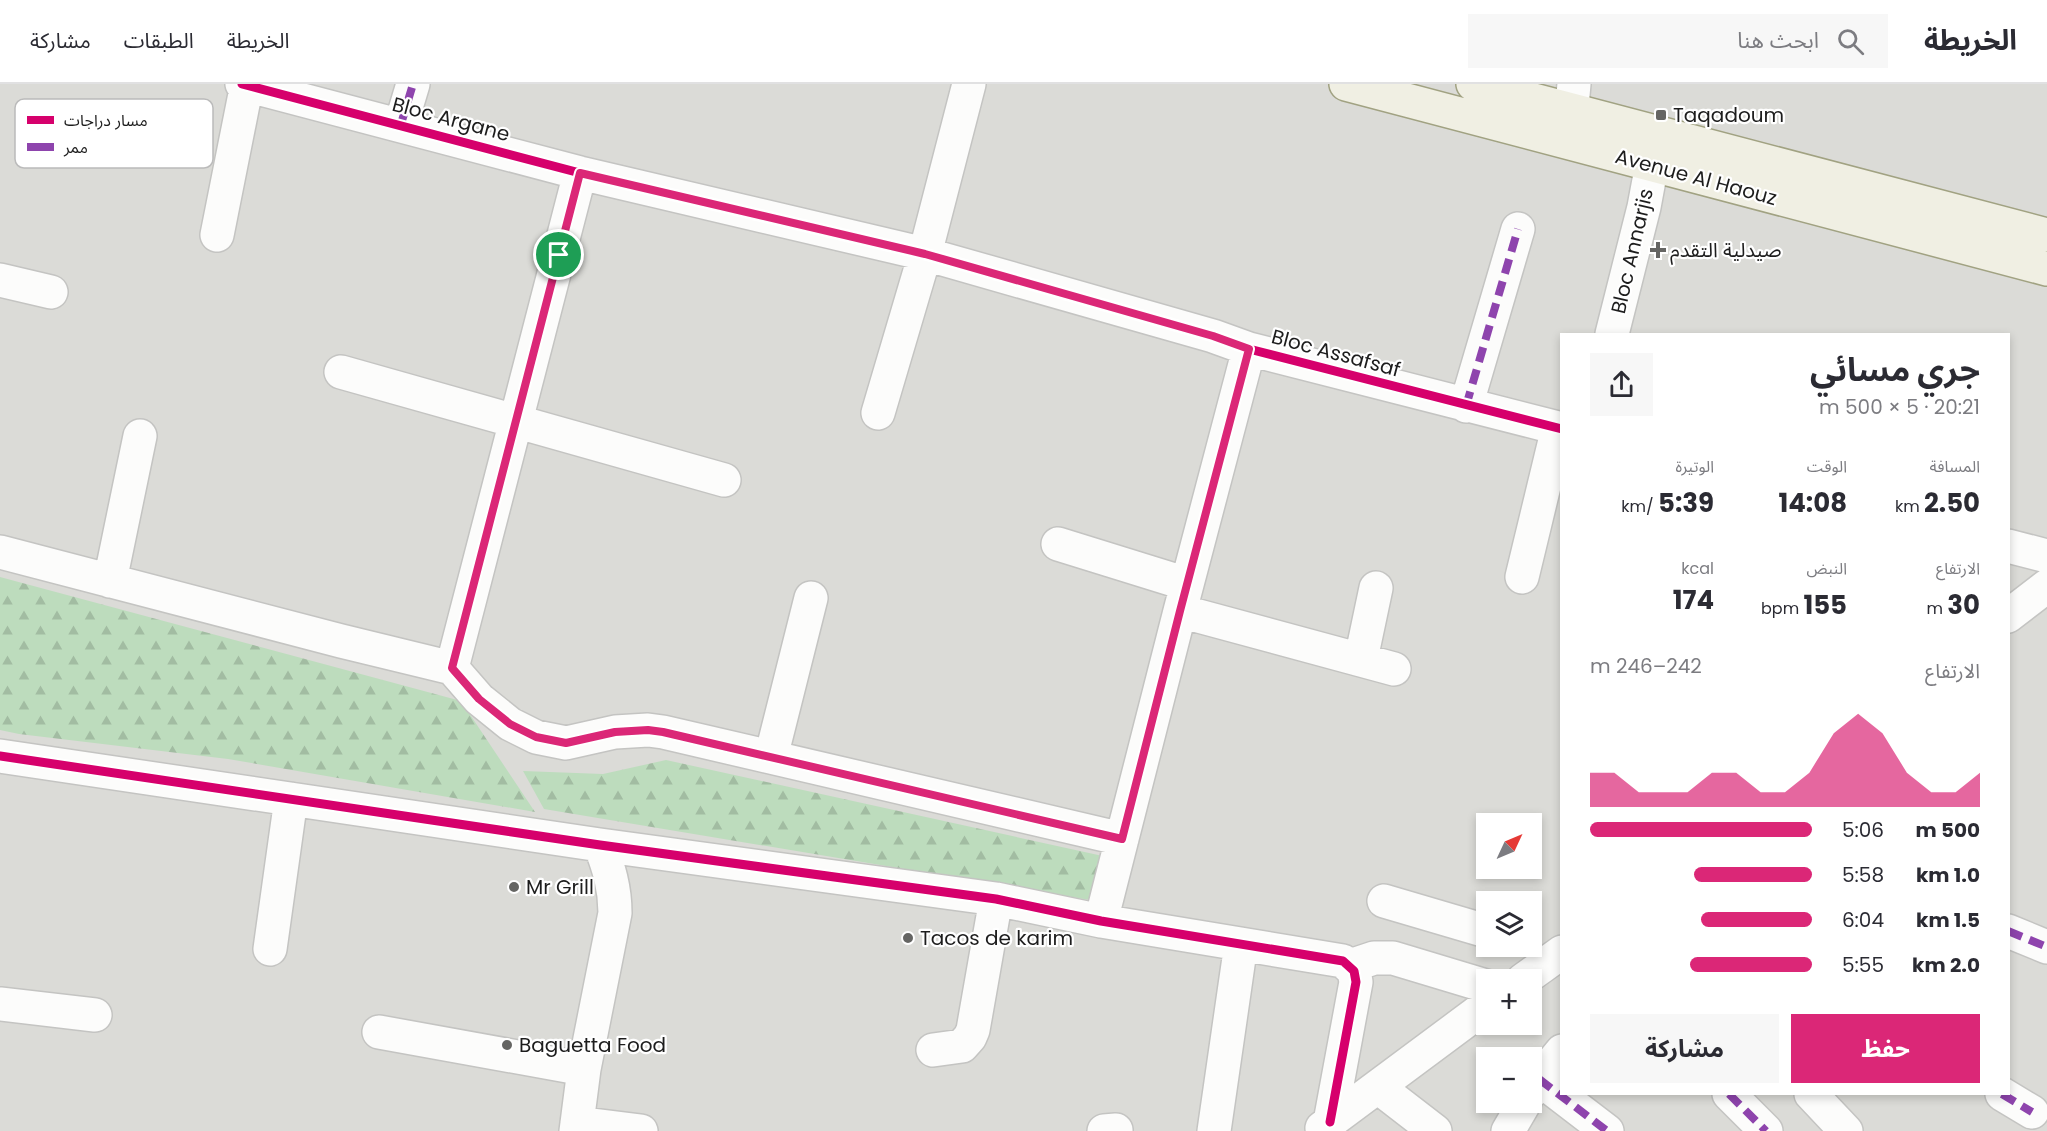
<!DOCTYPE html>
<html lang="ar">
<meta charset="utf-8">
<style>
:root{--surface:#fff;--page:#f7f7f7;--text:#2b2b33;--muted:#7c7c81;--line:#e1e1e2;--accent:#db2777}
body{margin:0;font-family:Poppins,"Noto Sans Arabic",sans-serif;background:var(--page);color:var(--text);direction:rtl;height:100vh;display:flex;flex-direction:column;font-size:22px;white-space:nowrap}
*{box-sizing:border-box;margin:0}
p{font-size:20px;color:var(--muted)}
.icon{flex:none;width:33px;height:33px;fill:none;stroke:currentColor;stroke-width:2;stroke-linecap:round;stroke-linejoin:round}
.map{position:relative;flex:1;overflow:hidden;direction:ltr}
.side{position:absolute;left:1560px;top:249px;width:450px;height:762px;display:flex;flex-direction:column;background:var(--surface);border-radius:0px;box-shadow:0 3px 9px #0003;direction:rtl}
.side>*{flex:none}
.needle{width:39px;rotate:46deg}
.controls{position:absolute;left:1476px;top:729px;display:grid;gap:12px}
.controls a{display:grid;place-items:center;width:66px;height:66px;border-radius:0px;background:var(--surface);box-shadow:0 3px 9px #0003;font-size:30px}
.pin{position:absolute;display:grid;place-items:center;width:51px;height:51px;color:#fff;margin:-26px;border:3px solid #fff;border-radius:50%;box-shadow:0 2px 6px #0007}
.round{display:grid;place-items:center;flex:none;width:63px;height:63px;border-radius:0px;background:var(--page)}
.summary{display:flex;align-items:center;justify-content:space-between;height:102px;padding:0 30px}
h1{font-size:33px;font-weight:700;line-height:45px}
.figures{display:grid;grid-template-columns:repeat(3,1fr);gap:9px;height:102px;padding:6px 30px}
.figures div{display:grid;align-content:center}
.figures b{font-size:26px;font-weight:700}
.figures small{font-size:16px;font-weight:400}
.figures p{font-size:16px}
.chart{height:168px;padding:12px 30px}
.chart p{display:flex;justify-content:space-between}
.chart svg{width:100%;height:108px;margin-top:6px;fill:var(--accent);opacity:.7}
.primary-button{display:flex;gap:12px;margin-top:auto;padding:12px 30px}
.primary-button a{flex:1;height:69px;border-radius:0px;background:var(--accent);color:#fff;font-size:24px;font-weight:700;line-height:69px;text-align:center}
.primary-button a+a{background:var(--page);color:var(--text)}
ul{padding:0 30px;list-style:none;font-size:20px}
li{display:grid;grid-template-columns:96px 72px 1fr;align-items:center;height:45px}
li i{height:15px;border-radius:8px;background:var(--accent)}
header{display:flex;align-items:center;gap:36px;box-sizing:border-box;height:84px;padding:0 30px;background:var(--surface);border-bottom:2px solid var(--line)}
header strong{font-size:28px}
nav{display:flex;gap:33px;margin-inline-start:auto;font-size:21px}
.search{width:420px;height:54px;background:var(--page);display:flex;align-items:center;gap:15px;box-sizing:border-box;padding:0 21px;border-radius:0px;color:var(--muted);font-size:22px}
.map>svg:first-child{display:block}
.residential{fill:#dbdbd7;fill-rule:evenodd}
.forest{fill:url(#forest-firs)}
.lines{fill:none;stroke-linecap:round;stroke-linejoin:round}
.minor-casing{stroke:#c4c4c2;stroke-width:36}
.major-casing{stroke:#a1a282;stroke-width:36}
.minor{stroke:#fcfcfb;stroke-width:33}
.major{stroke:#f0efe3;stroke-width:33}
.quiet{stroke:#8e44ad;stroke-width:8;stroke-dasharray:15 8;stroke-linecap:butt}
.cycleway-casing{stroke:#fff;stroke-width:13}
.cycleway{stroke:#d6006c;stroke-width:9}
.route-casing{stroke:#fff;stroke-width:12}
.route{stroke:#db2777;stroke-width:8}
.poi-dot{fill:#656563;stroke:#fff;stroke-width:2}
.labels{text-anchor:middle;stroke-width:4.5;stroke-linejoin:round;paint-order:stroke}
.poi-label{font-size:20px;fill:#1d1d1d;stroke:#fff;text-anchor:start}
.street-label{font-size:20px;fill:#1d1d1d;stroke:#fff}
.key{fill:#fff;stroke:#bbb;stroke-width:1.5}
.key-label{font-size:16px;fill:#1d1d1d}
</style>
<header>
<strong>الخريطة</strong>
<div class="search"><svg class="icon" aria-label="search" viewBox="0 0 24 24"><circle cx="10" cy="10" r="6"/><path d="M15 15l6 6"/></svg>ابحث هنا</div>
<nav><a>الخريطة</a><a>الطبقات</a><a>مشاركة</a></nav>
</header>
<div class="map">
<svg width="2047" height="1047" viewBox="0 0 2047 1047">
<defs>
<pattern id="forest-firs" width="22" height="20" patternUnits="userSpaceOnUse" patternTransform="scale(1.5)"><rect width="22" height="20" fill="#bddcbd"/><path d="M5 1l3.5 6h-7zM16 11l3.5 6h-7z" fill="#a2bca2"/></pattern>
</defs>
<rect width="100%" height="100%" fill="#ecece6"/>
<path class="residential" d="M0,0H2047V1047H0ZM1562,250H2008V1010H1562ZM1486,740H1532V784H1486ZM1486,818H1532V862H1486ZM1486,896H1532V940H1486ZM1486,974H1532V1018H1486Z"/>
<path class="forest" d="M0,493L461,617L535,728L228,675L19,650L0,646Z
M666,676L1121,776L1108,819L544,725L523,687L603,690Z"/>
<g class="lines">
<defs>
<path id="minor" d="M242,0L580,89L925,170L1213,252L1249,265L1562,345
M401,40L413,0
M1569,54L1574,0
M217,151L247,0
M0,196L51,208
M1612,250L1644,123L1657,53
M341,288L724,396
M1466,322L1518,145
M878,329L925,170L969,0
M1058,460L1187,500
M2008,462L2047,472
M0,468L341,557L452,584L479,615L510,640L536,653L566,659L615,648L648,646L663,648L1122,755
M1522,493L1558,344
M110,497L140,352
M1180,527L1394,585
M2008,532L2047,502
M1361,575L1376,504
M452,584L580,89
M0,672L600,761L996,815L1101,837L1343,877L1354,887L1356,898L1330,1038
M771,673L811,514
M1384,817L1486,847
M1101,837L1180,527L1249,265
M2008,847L2047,863
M270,865L291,715
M1350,882L1374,874H1393L1486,902
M1523,896L1562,868
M0,920L95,931
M379,948L584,985
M933,966L962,962L970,953L973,946L996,815
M1539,995L1607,1047
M1378,1003L1435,1047
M1532,1007L1539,995L1562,967
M1729,1010L1766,1047
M1811,1010L1846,1047
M2002,1010L2032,1028
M577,1039L641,1047
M1322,1044L1486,922
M576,1047L584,985L615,829C615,804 609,784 600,761
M1104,1047L1116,1046
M1214,1047L1241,860
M1508,1047L1525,1018"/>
<path id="major" d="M1346,0L2047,185
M1473,0L2047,151"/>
</defs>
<use href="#minor" class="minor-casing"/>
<use href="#major" class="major-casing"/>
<use href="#minor" class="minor"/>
<use href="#major" class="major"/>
<path class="quiet" d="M401,40L413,0
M1466,322L1518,145
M2008,847L2047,863
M1539,995L1607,1047
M1729,1010L1766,1047
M2002,1010L2032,1028"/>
<defs>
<path id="cycleway" d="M242,0L580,89L925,170L1213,252L1249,265L1562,345
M0,672L600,761L996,815L1101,837L1343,877L1354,887L1356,898L1330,1038"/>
</defs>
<use href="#cycleway" class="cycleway-casing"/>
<use href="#cycleway" class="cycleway"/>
</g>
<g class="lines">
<defs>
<path id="route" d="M580,89L925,170L1213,252L1249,265L1180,527L1122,755L663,648L648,646L615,648L566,659L536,653L510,640L479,615L452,584Z"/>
</defs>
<use href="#route" class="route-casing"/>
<use href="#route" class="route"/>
</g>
<g class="poi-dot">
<rect x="1655" y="25" width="12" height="12" rx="3"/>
<path d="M1655 157h6v6h6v6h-6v6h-6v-6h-6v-6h6z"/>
<circle cx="514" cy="803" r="6"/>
<circle cx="908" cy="854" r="6"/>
<circle cx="507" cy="961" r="6"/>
</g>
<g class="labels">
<g class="poi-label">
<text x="1673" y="38">Taqadoum</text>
<text x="1670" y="173">صيدلية التقدم</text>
<text x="526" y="810">Mr Grill</text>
<text x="920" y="861">Tacos de karim</text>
<text x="519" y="968">Baguetta Food</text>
</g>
<g class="street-label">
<text transform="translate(451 35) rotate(15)" y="7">Bloc Argane</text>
<text transform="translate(1696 93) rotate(15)" y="7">Avenue Al Haouz</text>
<text transform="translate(1632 167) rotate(-77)" y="7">Bloc Annarjis</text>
<text transform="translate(1336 269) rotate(15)" y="7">Bloc Assafsaf</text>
</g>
</g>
<rect x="15" y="15" width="198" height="69" rx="9" class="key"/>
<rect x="27" y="32" width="27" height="8" fill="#d6006c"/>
<rect x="27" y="59" width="27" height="8" fill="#8e44ad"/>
<g class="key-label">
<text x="64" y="42">مسار دراجات</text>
<text x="64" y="69">ممر</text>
</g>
</svg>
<div class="controls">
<a><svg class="needle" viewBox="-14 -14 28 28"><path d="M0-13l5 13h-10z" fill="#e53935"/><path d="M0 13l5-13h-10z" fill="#7c7c81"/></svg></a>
<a><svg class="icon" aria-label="layers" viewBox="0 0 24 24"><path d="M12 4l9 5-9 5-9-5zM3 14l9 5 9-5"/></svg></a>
<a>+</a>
<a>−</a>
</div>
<div class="pin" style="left:559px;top:171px;background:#1e9e55"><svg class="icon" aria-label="arrive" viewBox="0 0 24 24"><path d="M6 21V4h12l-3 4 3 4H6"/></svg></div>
<section class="side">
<div class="summary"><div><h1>جري مسائي</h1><p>20:21 · 5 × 500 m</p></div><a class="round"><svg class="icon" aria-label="share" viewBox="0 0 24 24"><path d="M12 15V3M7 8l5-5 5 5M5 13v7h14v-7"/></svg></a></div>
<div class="figures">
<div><p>المسافة</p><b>2.50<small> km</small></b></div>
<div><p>الوقت</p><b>14:08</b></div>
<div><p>الوتيرة</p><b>5:39<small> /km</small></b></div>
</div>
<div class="figures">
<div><p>الارتفاع</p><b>30<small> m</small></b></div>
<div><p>النبض</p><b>155<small> bpm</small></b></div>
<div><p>kcal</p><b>174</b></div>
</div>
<div class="chart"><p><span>الارتفاع</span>242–246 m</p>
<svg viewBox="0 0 160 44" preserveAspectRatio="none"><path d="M0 44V30L10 30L20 38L30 38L40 38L50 30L60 30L70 38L80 38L90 30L100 14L110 6L120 14L130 30L140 38L150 38L160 30V44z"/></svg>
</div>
<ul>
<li><b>500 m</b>5:06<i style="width:100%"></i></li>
<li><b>1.0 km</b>5:58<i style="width:53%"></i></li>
<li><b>1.5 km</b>6:04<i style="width:50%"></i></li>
<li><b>2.0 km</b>5:55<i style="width:55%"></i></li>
</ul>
<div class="primary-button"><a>حفظ</a><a>مشاركة</a></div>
</section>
</div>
